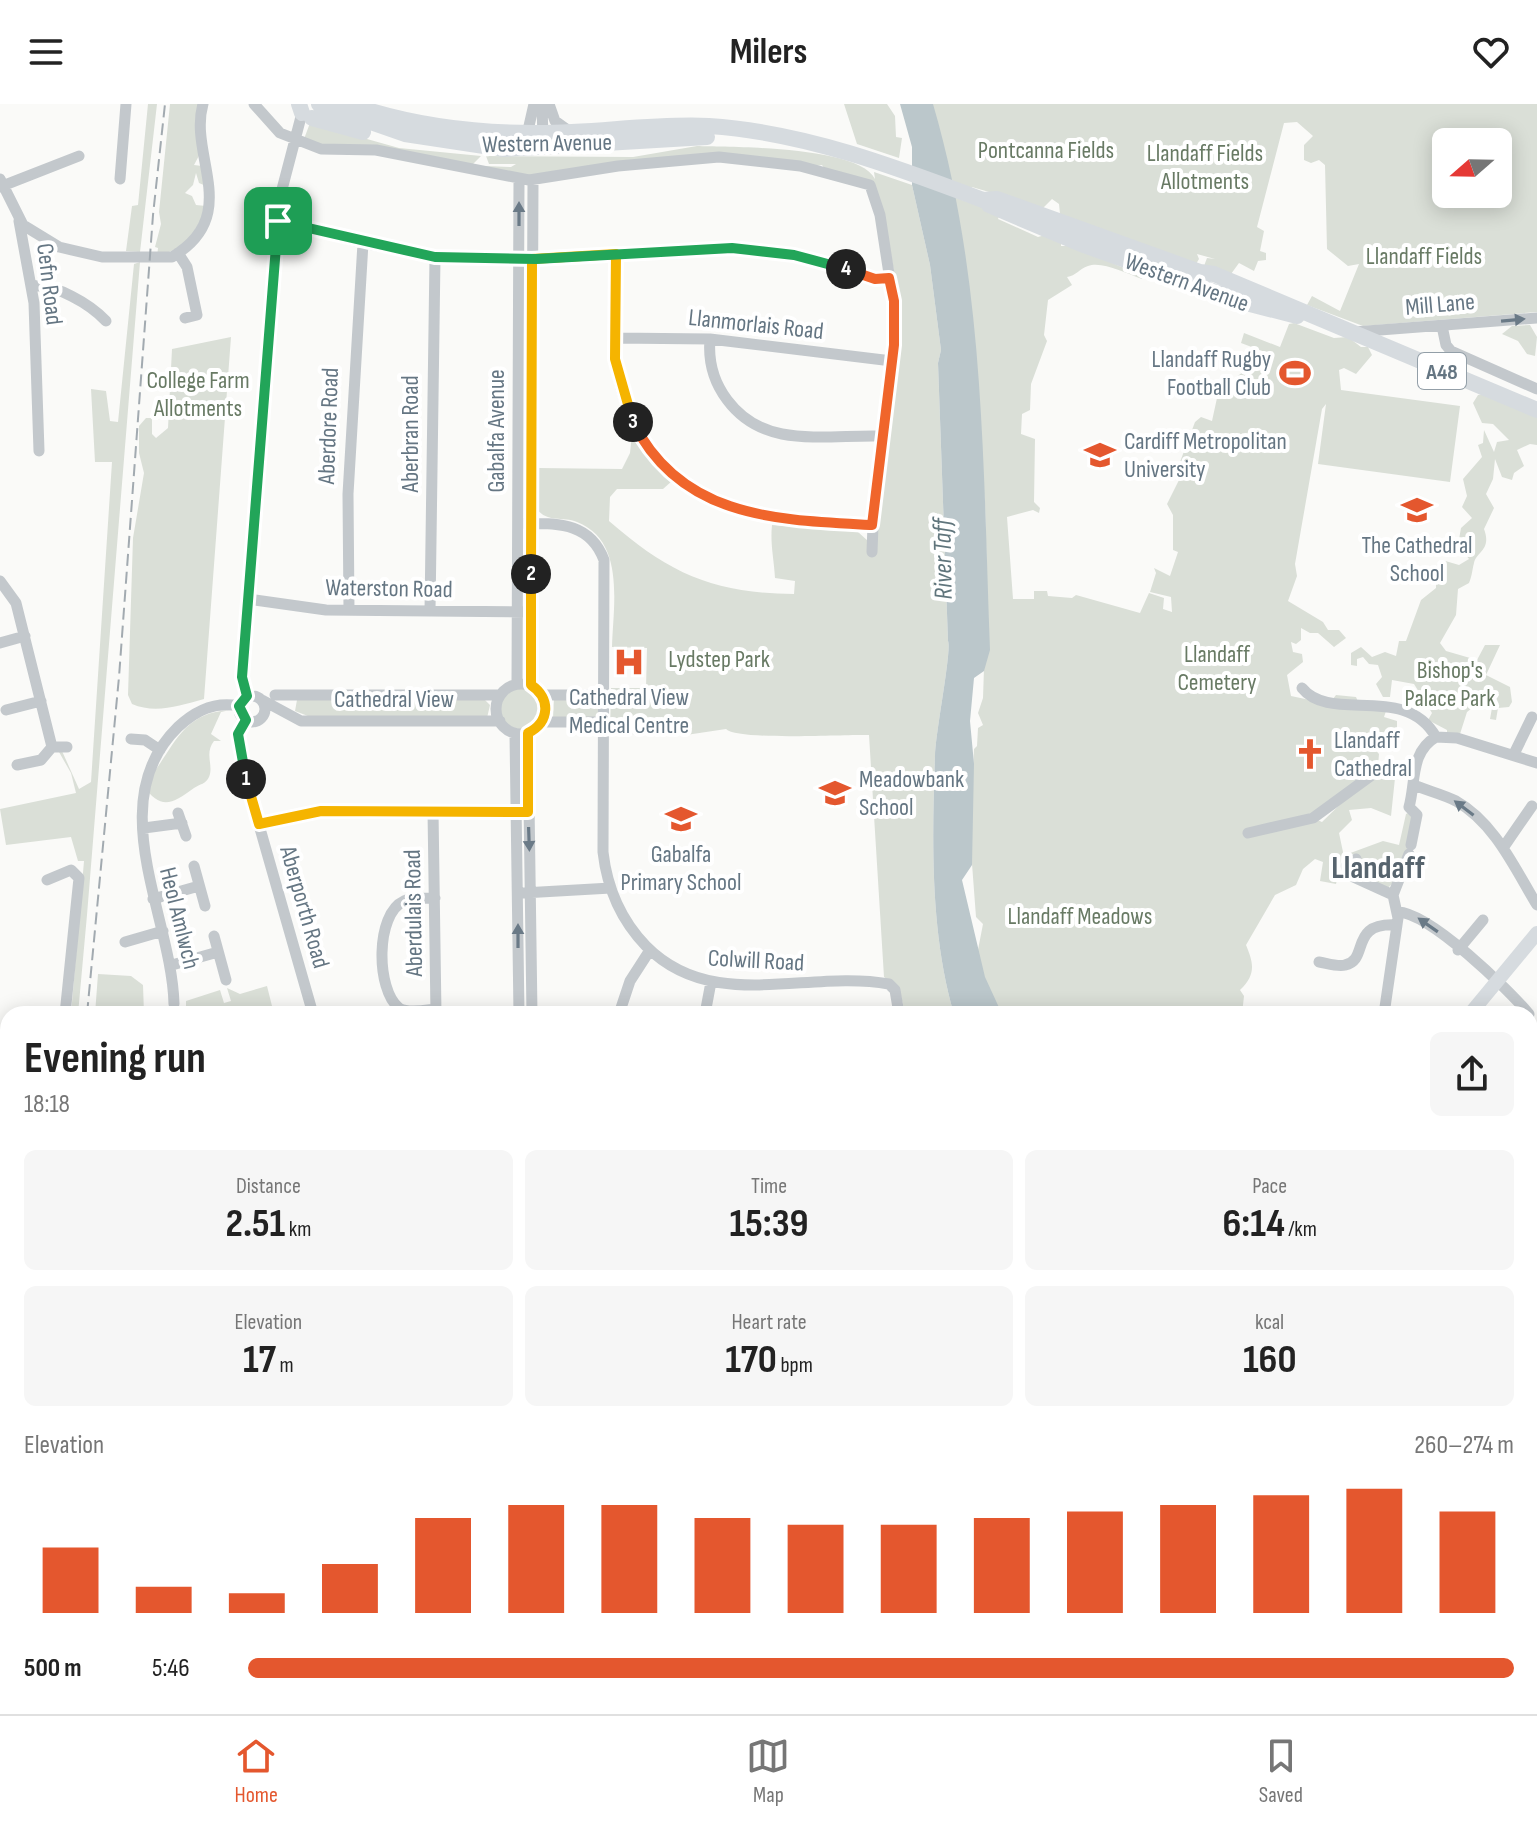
<!DOCTYPE html>
<meta charset="utf-8">
<style>
:root{--surface:#fff;--page:#f6f6f6;--text:#222;--muted:#767676;--line:#e0e0e0;--accent:#e4572e}
body{margin:0;font-family:"Sofia Sans Condensed",sans-serif;background:var(--page);color:var(--text);height:100vh;display:flex;flex-direction:column;font-size:30px;white-space:nowrap}
*{box-sizing:border-box;margin:0}
p{font-size:26px;color:var(--muted)}
.icon{flex:none;width:44px;height:44px;fill:none;stroke:currentColor;stroke-width:2;stroke-linecap:round;stroke-linejoin:round}
.map{position:relative;flex:1;overflow:hidden}
.drawer{position:absolute;left:0px;top:902px;width:1538px;height:708px;display:flex;flex-direction:column;background:var(--surface);border-radius:24px 24px 0 0;box-shadow:0 4px 20px #0003}
.drawer>*{flex:none}
.needle{width:52px;rotate:250deg}
.buttons{position:absolute;left:1432px;top:24px;display:grid;gap:16px}
.buttons a{display:grid;place-items:center;width:80px;height:80px;border-radius:12px;background:var(--surface);box-shadow:0 4px 20px #0003;font-size:40px}
.pin{position:absolute;display:grid;place-items:center;width:68px;height:68px;color:#fff;margin:-34px;border-radius:16px;box-shadow:0 4px 12px #0006}
.km{position:absolute;width:40px;height:40px;margin:-20px;border-radius:50%;background:#222;color:#fff;font-size:22px;line-height:40px;text-align:center}
.round{display:grid;place-items:center;flex:none;width:84px;height:84px;border-radius:12px;background:var(--page)}
.summary{display:flex;align-items:center;justify-content:space-between;height:136px;padding:0 24px}
h1{font-size:44px;font-weight:700;line-height:60px}
.figures{display:grid;grid-template-columns:repeat(3,1fr);gap:12px;height:136px;padding:8px 24px}
.figures div{display:grid;align-content:center;border-radius:12px;background:var(--page);text-align:center}
.figures b{font-size:40px;font-weight:700}
.figures small{font-size:22px;font-weight:400}
.figures p{font-size:22px}
.chart{height:224px;padding:16px 24px}
.chart p{display:flex;justify-content:space-between}
.chart svg{width:100%;height:144px;margin-top:8px;stroke:var(--accent);stroke-width:6}
ul{padding:0 24px;list-style:none;font-size:26px}
li{display:grid;grid-template-columns:128px 96px 1fr;align-items:center;height:60px}
li i{height:20px;border-radius:10px;background:var(--accent)}
header{display:flex;justify-content:space-between;align-items:center;height:104px;padding:0 24px;background:var(--surface);font-size:36px;font-weight:700}
.tab-bar{display:flex;justify-content:space-around;align-items:center;height:112px;border-top:2px solid var(--line);background:var(--surface);font-size:22px;color:var(--muted)}
.tab-bar a{display:grid;justify-items:center;gap:4px}
.tab-bar .on{color:var(--accent)}
.map>svg:first-child{display:block}
.green{fill:#dadfd7;fill-rule:evenodd}
.water{fill:#bbc7cb}
.lines{fill:none;stroke-linecap:round;stroke-linejoin:round}
.minor{stroke:#c3c8cc;stroke-width:11}
.major{stroke:#d6dbdf;stroke-width:14}
.highway{stroke:#d6dbdf;stroke-width:16}
.rail{stroke:#a2aab0;stroke-width:2;stroke-dasharray:12 6;stroke-linecap:butt}
.oneway{fill:#6a7a87}
.split-1-casing{stroke:#fff;stroke-width:16}
.split-2-casing{stroke:#fff;stroke-width:16}
.split-3-casing{stroke:#fff;stroke-width:16}
.split-4-casing{stroke:#fff;stroke-width:16}
.split-5-casing{stroke:#fff;stroke-width:16}
.split-1{stroke:#22a559;stroke-width:10}
.split-2{stroke:#f5b400;stroke-width:10}
.split-3{stroke:#f5b400;stroke-width:10}
.split-4{stroke:#f0652b;stroke-width:10}
.split-5{stroke:#22a559;stroke-width:10}
.labels{text-anchor:middle;stroke-width:8;stroke-linejoin:round;paint-order:stroke}
.shield{fill:#fff;stroke:#939fa8;stroke-width:2}
.shield-label{font-size:22px;font-weight:bold;fill:#657683}
.street-label{font-size:24px;fill:#657683;stroke:#fff}
.park-label{font-size:24px;fill:#687a64;stroke:#fff}
.poi-label{font-size:24px;fill:#657683;stroke:#fff;text-anchor:start}
.water-label{font-size:26px;font-style:italic;fill:#60757c;stroke:#fff}
.district-label{font-size:32px;font-weight:bold;fill:#57646e;stroke:#fff}
</style>
<header><svg class="icon" aria-label="menu" viewBox="0 0 24 24"><path d="M4 6h16M4 12h16M4 18h16"/></svg>Milers<svg class="icon" aria-label="heart" viewBox="0 0 24 24"><path d="M12 20l-8-8c-3-5 5-10 8-4 3-6 11-1 8 4z"/></svg></header>
<div class="map">
<svg width="1537" height="1610" viewBox="0 0 1537 1610">
<rect width="100%" height="100%" fill="#fafaf8"/>
<path class="green" d="M148,0H157L140,148L126,147L132,102L138,101Z
M170,0H202V46L194,61L202,62L206,82L199,79L196,69L193,81L185,89L192,92L196,101L206,102C195,132 187,142 157,153L158,144L155,143L161,120L159,108Z
M844,0H887L895,12L896,33L902,34L899,54L857,40Z
M929,0H1537V208L1363,222L1307,201L1312,192L1340,207L1359,160L1348,162L1327,145L1325,61L1319,56L1311,59L1304,56V41L1313,32L1297,18L1284,19L1257,123L1264,127L1260,147L1266,149V156L1258,157L1254,167L1239,159L1231,170L1204,162L1207,154L1215,155L1197,150L1199,155L1196,160L1060,110L1059,100L1052,95L1043,104L972,83L969,88L950,78ZM1446,38H1498V90H1446Z
M310,19L399,44L481,52L470,63L336,45L304,35Z
M697,42C732,43 859,42 875,75L874,68L912,81L930,161L941,246L938,259L948,537C952,546 935,631 935,652C932,736 930,829 954,910H905L899,883L884,873L869,631C845,630 738,637 726,625L686,631L610,630L611,584H646L647,544L612,543C613,502 626,437 577,418C563,412 547,419 537,405L538,364L622,365L630,349L632,330L672,377L663,385H617L610,393L609,417C670,470 713,489 794,490L795,477L775,474C774,455 770,440 772,421L858,428L868,437V451L875,450L899,231L897,185L883,105H877L867,82L829,72L822,61L810,63L770,55L709,51L537,73L488,66L485,62L511,63L516,60H489L486,52L633,53Z
M954,93L1000,110L998,115L1038,133L1045,131L1061,137V142H1072L1143,172L1142,175C1125,169 1102,157 1088,162C1079,165 1076,172 1067,173L1072,181L1048,196L1044,231L1047,237L1031,280L1030,306L1022,310L1021,330L1035,335L1034,398L1040,404L1039,409L1033,406L1007,413L1013,495H1034V487H1047L1048,492L1072,494L1076,491L1140,509L1149,489L1164,494L1163,505L1172,508L1171,493L1150,488L1156,469L1154,464L1170,472L1178,448L1173,446V411L1167,400L1179,376L1174,374L1195,318L1201,313L1212,317L1217,294L1226,295L1236,273L1252,262L1259,264L1268,254L1265,248L1241,239L1244,229L1280,243L1289,220L1294,219L1334,234L1348,233L1361,243H1368L1372,251L1356,270L1344,264L1339,266L1341,286L1460,302L1450,378L1318,360L1326,300L1322,305L1295,460L1297,472L1288,497L1323,518L1328,526H1339L1346,534L1334,543L1318,529H1310L1301,524V536L1296,540L1291,538L1293,548L1302,550L1303,558L1287,571L1291,592L1329,600L1336,591L1356,593L1359,600L1387,604L1384,613L1397,617V631L1379,628L1371,641L1379,650L1378,662L1315,715L1322,718L1360,681L1387,669L1395,674L1391,712L1371,704L1349,706L1352,716L1339,729L1343,748L1336,780L1320,777L1323,758L1315,755L1303,765L1296,781L1275,791L1246,841C1253,858 1257,870 1240,886L1244,892L1242,910H990L977,851L983,820L976,813L970,733L974,645L977,642L978,624L983,621L978,609L983,594L987,475L985,399Z
M140,158L87,811L78,910H71L84,757H78L71,733L6,741L0,705L76,689L71,669L59,648L62,647L79,685L91,678L112,358H95L91,285L106,287L110,317L118,318L134,160Z
M524,164L529,167L525,414L522,413Z
M1530,221L1537,233L1535,252L1527,250L1518,237L1502,230L1512,222Z
M231,233L204,595C179,602 155,610 132,600L128,591L133,434L144,369L139,349V322L146,314H152V330L156,334L168,324L172,245Z
M1483,290L1537,312V341L1530,340L1517,346L1524,362L1514,369L1512,376L1502,373L1495,355L1493,375L1486,390L1494,404L1484,425C1492,446 1476,448 1474,459C1472,467 1472,472 1469,479L1458,485L1456,511L1440,539L1446,547L1477,556L1485,541H1500L1486,571L1510,583L1512,598L1509,603L1498,604L1496,616L1490,615L1492,604L1482,596L1467,608L1460,630L1447,629V626L1428,616L1432,609L1414,580L1392,576L1390,593H1383L1376,580L1382,573L1378,561L1369,560L1363,553L1357,555V562L1351,561V549L1361,543L1372,553L1385,548L1396,552L1399,537H1406L1421,496L1436,484V462L1442,456L1459,461L1469,455L1458,441L1461,424L1472,414L1462,403L1467,392L1463,375L1482,353L1478,341L1483,339L1484,326L1494,348L1497,338L1509,336L1493,320L1482,319L1473,299L1478,291Z
M500 604a21 21 0 1 1 42 0a21 21 0 1 1-42 0Z
M594,594L598,597L599,610L596,614H553L554,595Z
M484,595L490,601L487,614H313L295,607L297,596Z
M230,606L221,608L211,630L221,637H214C204,650 214,661 209,673C206,680 200,680 194,684C172,700 161,707 143,681C174,649 177,609 230,606Z
M1410,708L1414,715L1402,769L1388,784L1359,771L1363,764L1357,750L1345,751L1383,737L1399,741L1406,710Z
M98,870L131,872L143,881L144,910H95Z
M267,882L274,910H177L186,903V897L220,886L224,899L231,897L227,884L240,890Z
M1,1064L8,1109V1238L0,1234Z
M35,1602H158L157,1610H35Z"/>
<path class="water" d="M900,0H933C985,177 983,364 990,546L984,567L974,574L970,617L974,660L972,761L962,776L985,873L1002,910H954C930,829 932,736 935,652C935,631 952,546 948,537L938,259L941,246L930,161L912,81V43Z"/>
<g class="lines">
<path class="minor" d="M254,0L280,29L321,45L376,46L529,76L618,62L719,53L800,62L870,81L880,111L895,209L894,241L874,394L872,448
M542,0L543,35
M549,0L555,17L569,27
M526,35L534,0
M0,75L23,121L59,143L102,153H172C243,111 188,52 203,0
M120,75L126,0
M0,83L79,52
M19,117L34,199L39,347
M278,117L363,139L435,153L529,156L732,144L794,151L875,175L889,174
M178,149L187,163L197,211L185,214
M616,150C616,183 611,220 615,254C620,293 635,329 662,358C719,418 795,415 872,421
M32,182C56,180 90,200 106,217
M1442,222L1446,241L1451,247L1537,285
M1354,228L1537,214
M615,234L710,235L892,257
M710,235C706,280 736,321 782,330C813,336 849,331 881,332
M518,419C554,420 589,416 604,456L603,748C607,783 621,816 646,842C713,910 807,865 889,880L895,886L899,910
M0,477L16,499L52,643L41,656L17,661
M248,495L326,506L525,508
M349,506L348,390L363,139
M430,507L435,153
M0,539L25,532
M517,580L519,75
M496 605a25 25 0 1 1 50 0a25 25 0 1 1-50 0Z
M531,581L533,76
M1302,584C1331,620 1405,578 1436,633
M275,591H500
M542,591H604
M239 605a13 13 0 1 1 26 0a13 13 0 1 1-26 0Z
M247,592L242,573L280,93L302,9
M262,596L301,617H500
M6,606L41,597
M246,616L238,630L245,672L313,910
M542,618H604
M528,629L532,910
M515,630L519,910
M1436,633L1457,634L1537,659
M131,635L145,636L160,646
M52,643H67
M1514,650L1532,613
M1414,681C1428,687 1442,690 1456,697C1495,719 1515,765 1537,801
M433,707L436,910
M178,709L186,732
M259,720L321,707L524,708
M144,724L182,719
M1248,729L1313,714L1376,668L1387,665L1413,669
M1411,741L1417,711L1409,703C1416,678 1410,648 1436,633
M1503,744L1532,702
M1356,755L1346,762L1349,771L1393,791
M194,762L205,802
M47,776L71,766L79,774L65,910
M523,789L611,784
M435,794C426,795 412,793 404,797C375,810 376,886 399,904C408,910 426,906 436,905
M153,795L199,782
M1398,808C1430,809 1508,885 1529,910
M214,832L226,876
M125,838L163,827
M1458,846L1483,816
M1319,858C1326,859 1338,863 1345,861C1370,856 1348,818 1397,821
M172,861L218,848
M174,900C172,813 101,698 178,623C196,606 215,597 239,602
M619,910L630,877L650,846
M705,910L711,878
M1384,910L1398,814L1393,791L1409,750
M1530,1000L1537,995
M0,1006L8,995
M0,1042L8,1044
M0,1240L8,1244
M0,1305L8,1311
M0,1597L2,1548
M247,1602L275,1610
M515,1602L534,1610
M1254,1602L1300,1610
M202,1610L203,1602
M322,1610L331,1602
M433,1610L437,1602
M791,1610L795,1602
M1085,1610L1087,1602
M1197,1610L1200,1602
M1391,1610L1404,1608"/>
<path class="major" d="M1470,910L1537,829
M857,1602L876,1610
M1404,1602V1610
M682,1610L686,1602
M959,1610L980,1602"/>
<path class="highway" d="M299,0L302,9
M319,0L405,30L504,45L707,33
M349,0C409,21 470,29 534,29C592,30 651,19 709,22C803,28 896,63 983,96L997,95L1200,168L1214,170L1537,306
M312,14L363,28
M989,101L1081,140L1246,199L1297,212"/>
<path class="rail" d="M87,910L119,573L153,111L165,0
M31,1610V1602"/>
</g>
<defs><path id="oneway-solid" d="M-6-.8H1V-3.2L6.5 0L1 3.2V.8H-6Z" transform="scale(2)"/></defs>
<g class="oneway">
<use href="#oneway-solid" transform="translate(519 110) rotate(-90)"/>
<use href="#oneway-solid" transform="translate(1513 216) rotate(-5)"/>
<use href="#oneway-solid" transform="translate(1464 704) rotate(-143)"/>
<use href="#oneway-solid" transform="translate(529 735) rotate(88)"/>
<use href="#oneway-solid" transform="translate(1428 821) rotate(-145)"/>
<use href="#oneway-solid" transform="translate(518 832) rotate(-90)"/>
</g>
<g class="lines">
<defs>
<path id="split-1" d="M246,675L238,630L246,616L239,602L247,592L242,573L278,117"/>
<path id="split-2" d="M246,675L259,720L321,707L528,708V629C550,618 551,594 531,581V470"/>
<path id="split-3" d="M531,470L532,155L616,150L615,255L633,318"/>
<path id="split-4" d="M633,318C681,415 779,416 872,421L894,241V197L889,174L875,175L846,165"/>
<path id="split-5" d="M278,117L435,153L536,155L732,144L794,151L846,165"/>
</defs>
<use href="#split-1" class="split-1-casing"/>
<use href="#split-2" class="split-2-casing"/>
<use href="#split-3" class="split-3-casing"/>
<use href="#split-4" class="split-4-casing"/>
<use href="#split-5" class="split-5-casing"/>
<use href="#split-1" class="split-1"/>
<use href="#split-2" class="split-2"/>
<use href="#split-3" class="split-3"/>
<use href="#split-4" class="split-4"/>
<use href="#split-5" class="split-5"/>
</g>
<defs>
<symbol id="stadium-bare" viewBox="-9 -9 18 18"><path d="M0-5a6.5 5 0 1 0 0 10a6.5 5 0 1 0 0-10ZM-3.5-1.8h7v3.6h-7Z" fill="#e4572e" stroke="#fff" stroke-width="2.5" paint-order="stroke"/></symbol>
<symbol id="university-bare" viewBox="-9 -9 18 18"><path d="M0-5L7-2L0 1L-7-2ZM-4 1L0 2.5L4 1V4Q0 6-4 4Z" fill="#e4572e" stroke="#fff" stroke-width="2.5" paint-order="stroke"/></symbol>
<symbol id="school-bare" viewBox="-9 -9 18 18"><path d="M0-5L7-2L0 1L-7-2ZM-4 1L0 2.5L4 1V4Q0 6-4 4Z" fill="#e4572e" stroke="#fff" stroke-width="2.5" paint-order="stroke"/></symbol>
<symbol id="hospital-bare" viewBox="-9 -9 18 18"><path d="M-5-5h3v3.5h4V-5h3V5h-3V1.5h-4V5h-3Z" fill="#e4572e" stroke="#fff" stroke-width="2.5" paint-order="stroke"/></symbol>
<symbol id="church-bare" viewBox="-9 -9 18 18"><path d="M-1.2-6h2.4v3.5h3.3v2.4h-3.3V6h-2.4V-.1h-3.3v-2.4h3.3Z" fill="#e4572e" stroke="#fff" stroke-width="2.5" paint-order="stroke"/></symbol>
</defs>
<g fill-rule="evenodd">
<use href="#stadium-bare" x="1273" y="247" width="44" height="44"/>
<use href="#university-bare" x="1078" y="329" width="44" height="44"/>
<use href="#school-bare" x="1395" y="384" width="44" height="44"/>
<use href="#hospital-bare" x="607" y="536" width="44" height="44"/>
<use href="#church-bare" x="1288" y="628" width="44" height="44"/>
<use href="#school-bare" x="813" y="667" width="44" height="44"/>
<use href="#school-bare" x="659" y="693" width="44" height="44"/>
</g>
<g class="labels">
<rect class="shield" x="1418" y="249" width="48" height="36" rx="6"/>
<g class="shield-label">
<text x="1442" y="275">A48</text>
</g>
<g class="street-label">
<text transform="translate(547 39) rotate(-1)" y="8">Western Avenue</text>
<text transform="translate(1187 178) rotate(20)" y="8">Western Avenue</text>
<text transform="translate(50 180) rotate(83)" y="8">Cefn Road</text>
<text transform="translate(1440 200) rotate(-5)" y="8">Mill Lane</text>
<text transform="translate(756 220) rotate(6)" y="8">Llanmorlais Road</text>
<text transform="translate(328 322) rotate(-88)" y="8">Aberdore Road</text>
<text transform="translate(496 327) rotate(-90)" y="8">Gabalfa Avenue</text>
<text transform="translate(410 330) rotate(-90)" y="8">Aberbran Road</text>
<text transform="translate(389 484) rotate(1)" y="8">Waterston Road</text>
<text x="394" y="603">Cathedral View</text>
<text transform="translate(305 803) rotate(74)" y="8">Aberporth Road</text>
<text transform="translate(413 809) rotate(-91)" y="8">Aberdulais Road</text>
<text transform="translate(180 814) rotate(76)" y="8">Heol Amlwch</text>
<text transform="translate(756 856) rotate(3)" y="8">Colwill Road</text>
</g>
<g class="park-label">
<text x="1046" y="54">Pontcanna Fields</text>
<text x="1205" y="57">Llandaff Fields<tspan x="1205" dy="28">Allotments</tspan></text>
<text x="1424" y="160">Llandaff Fields</text>
<text x="198" y="284">College Farm<tspan x="198" dy="28">Allotments</tspan></text>
<text x="1217" y="558">Llandaff<tspan x="1217" dy="28">Cemetery</tspan></text>
<text x="719" y="563">Lydstep Park</text>
<text x="1450" y="574">Bishop's<tspan x="1450" dy="28">Palace Park</tspan></text>
<text x="1080" y="820">Llandaff Meadows</text>
</g>
<g class="poi-label">
<text x="1271" y="263" text-anchor="end">Llandaff Rugby<tspan x="1271" dy="28">Football Club</tspan></text>
<text x="1124" y="345">Cardiff Metropolitan<tspan x="1124" dy="28">University</tspan></text>
<text x="1417" y="449" text-anchor="middle">The Cathedral<tspan x="1417" dy="28">School</tspan></text>
<text x="629" y="601" text-anchor="middle">Cathedral View<tspan x="629" dy="28">Medical Centre</tspan></text>
<text x="1334" y="644">Llandaff<tspan x="1334" dy="28">Cathedral</tspan></text>
<text x="859" y="683">Meadowbank<tspan x="859" dy="28">School</tspan></text>
<text x="681" y="758" text-anchor="middle">Gabalfa<tspan x="681" dy="28">Primary School</tspan></text>
</g>
<g class="water-label">
<text transform="translate(942 455) rotate(-91)" y="9">River Taff</text>
</g>
<g class="district-label">
<text x="1378" y="774">Llandaff</text>
</g>
</g>
</svg>
<div class="buttons">
<a><svg class="needle" viewBox="-14 -14 28 28"><path d="M0-13l5 13h-10z" fill="#e53935"/><path d="M0 13l5-13h-10z" fill="#767676"/></svg></a>
</div>
<div class="pin" style="left:278px;top:117px;background:#1e9e55"><svg class="icon" aria-label="arrive" viewBox="0 0 24 24"><path d="M6 21V4h12l-3 4 3 4H6"/></svg></div>
<b class="km" style="left:246px;top:675px">1</b>
<b class="km" style="left:531px;top:470px">2</b>
<b class="km" style="left:633px;top:318px">3</b>
<b class="km" style="left:846px;top:165px">4</b>
<section class="drawer">
<div class="summary"><div><h1>Evening run</h1><p>18:18</p></div><a class="round"><svg class="icon" aria-label="share" viewBox="0 0 24 24"><path d="M12 15V3M7 8l5-5 5 5M5 13v7h14v-7"/></svg></a></div>
<div class="figures">
<div><p>Distance</p><b>2.51<small> km</small></b></div>
<div><p>Time</p><b>15:39</b></div>
<div><p>Pace</p><b>6:14<small> /km</small></b></div>
</div>
<div class="figures">
<div><p>Elevation</p><b>17<small> m</small></b></div>
<div><p>Heart rate</p><b>170<small> bpm</small></b></div>
<div><p>kcal</p><b>160</b></div>
</div>
<div class="chart"><p><span>Elevation</span>260–274 m</p>
<svg viewBox="0 0 160 44" preserveAspectRatio="none"><path d="M5 44V24M15 44V36M25 44V38M35 44V29M45 44V15M55 44V11M65 44V11M75 44V15M85 44V17M95 44V17M105 44V15M115 44V13M125 44V11M135 44V8M145 44V6M155 44V13"/></svg>
</div>
<ul>
<li><b>500 m</b>5:46<i style="width:100%"></i></li>
</ul>
</section>
</div>
<nav class="tab-bar">
<a class="on"><svg class="icon" aria-label="home" viewBox="0 0 24 24"><path d="M3 11l9-7 9 7M6 9v11h12V9"/></svg>Home</a>
<a><svg class="icon" aria-label="map" viewBox="0 0 24 24"><path d="M3 6l6-2 6 2 6-2v14l-6 2-6-2-6 2zM9 4v14M15 6v14"/></svg>Map</a>
<a><svg class="icon" aria-label="saved" viewBox="0 0 24 24"><path d="M7 4h10v16l-5-4-5 4z"/></svg>Saved</a>
</nav>
